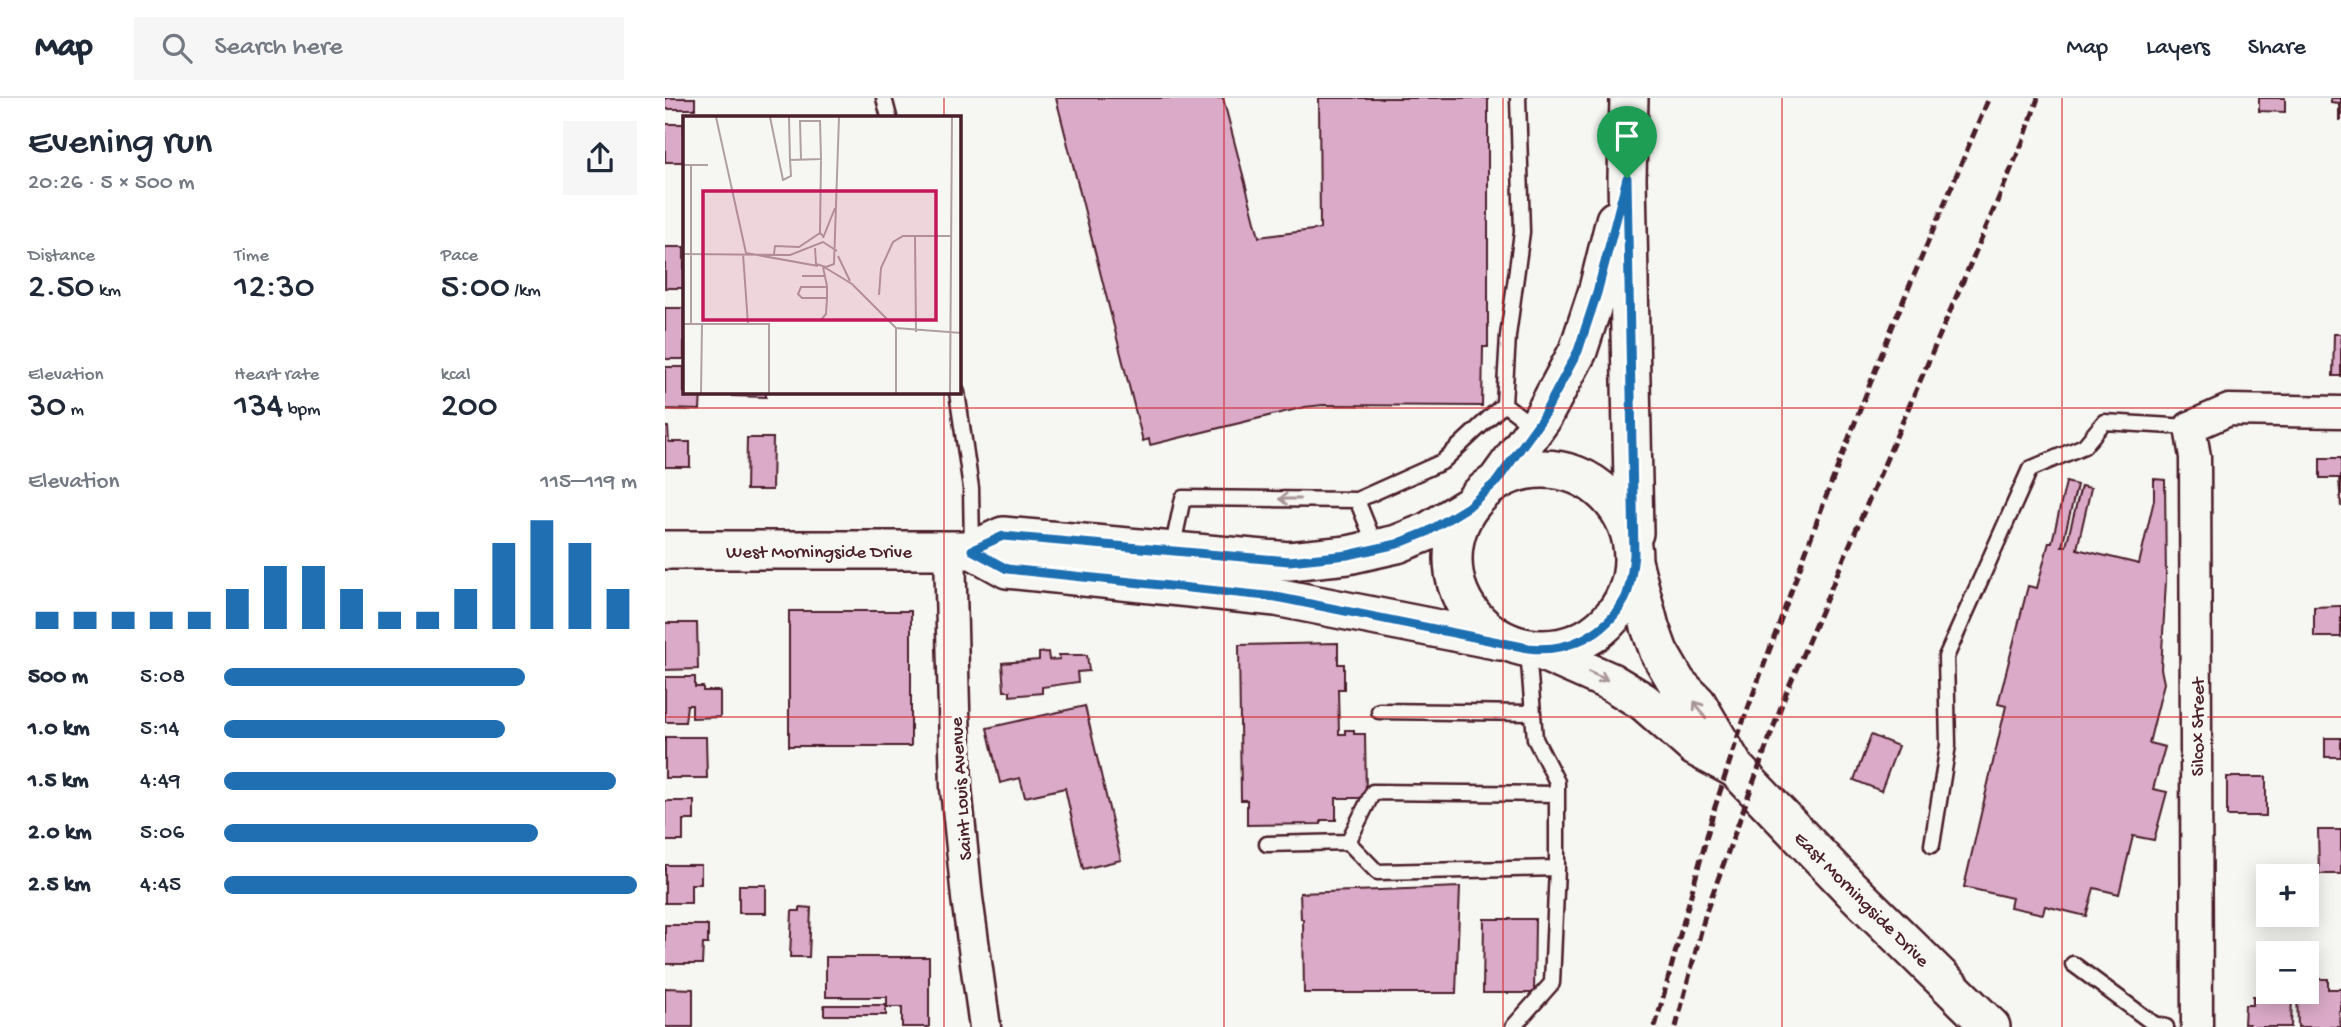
<!DOCTYPE html>
<meta charset="utf-8">
<style>
:root{--surface:#fff;--page:#f6f6f7;--text:#1f2937;--muted:#747a83;--line:#e0e1e3;--accent:#1f6fb2}
body{margin:0;font-family:"Gochi Hand",sans-serif;background:var(--page);color:var(--text);height:100vh;display:flex;flex-direction:column;font-size:26px;white-space:nowrap}
*{box-sizing:border-box;margin:0}
p{font-size:23px;color:var(--muted)}
.icon{flex:none;width:38px;height:38px;fill:none;stroke:currentColor;stroke-width:2;stroke-linecap:round;stroke-linejoin:round}
.map{position:relative;flex:1;overflow:hidden}
.panel{display:flex;flex-direction:column;background:var(--surface);width:665px}
.panel>*{flex:none}
.tools{position:absolute;left:1591px;top:766px;display:grid;gap:14px}
.tools a{display:grid;place-items:center;width:63px;height:63px;border-radius:0px;background:var(--surface);box-shadow:0 4px 18px #0003;font-size:35px}
.pin{position:absolute;display:grid;place-items:center;width:60px;height:60px;color:#fff;margin:-72px -30px;border-radius:50% 50% 50% 0;rotate:-45deg;box-shadow:0 0 7px #0007}
.pin .icon{rotate:45deg}
.round{display:grid;place-items:center;flex:none;width:74px;height:74px;border-radius:0px;background:var(--page)}
.summary{display:flex;align-items:center;justify-content:space-between;height:119px;padding:0 28px}
h1{font-size:38px;font-weight:600;line-height:52px}
.figures{display:grid;grid-template-columns:repeat(3,1fr);gap:10px;height:119px;padding:7px 28px}
.figures div{display:grid;align-content:center}
.figures b{font-size:35px;font-weight:600}
.figures small{font-size:19px;font-weight:400}
.figures p{font-size:19px}
.chart{height:196px;padding:14px 28px}
.chart p{display:flex;justify-content:space-between}
.chart svg{width:100%;height:126px;margin-top:7px;stroke:var(--accent);stroke-width:6}
ul{padding:0 28px;list-style:none;font-size:23px}
li{display:grid;grid-template-columns:112px 84px 1fr;align-items:center;height:52px}
li i{height:18px;border-radius:9px;background:var(--accent)}
header{display:flex;align-items:center;gap:42px;box-sizing:border-box;height:98px;padding:0 35px;background:var(--surface);border-bottom:2px solid var(--line)}
header strong{font-size:33px}
nav{display:flex;gap:38px;margin-inline-start:auto;font-size:24px}
.search{width:490px;height:63px;background:var(--page);display:flex;align-items:center;gap:18px;box-sizing:border-box;padding:0 24px;border-radius:0px;color:var(--muted);font-size:26px}
main{display:flex;flex:1;min-height:0}
.map>svg:first-child{display:block}
.building{fill:#dbaac8;stroke:#4a1f2b;stroke-width:2}
.lines{fill:none;stroke-linecap:round;stroke-linejoin:round}
.service-casing{stroke:#4a1f2b;stroke-width:19}
.minor-casing{stroke:#4a1f2b;stroke-width:35}
.tertiary-casing{stroke:#4a1f2b;stroke-width:42}
.service{stroke:#f6f6f2;stroke-width:14}
.minor{stroke:#f6f6f2;stroke-width:30}
.tertiary{stroke:#f6f6f2;stroke-width:37}
.rail{stroke:#4a1f2b;stroke-width:5;stroke-dasharray:10 5;stroke-linecap:butt}
.oneway{stroke:#a99598}
.route-casing{stroke:#fff;stroke-width:14}
.route{stroke:#1f6fb2;stroke-width:9}
.grid{fill:none;stroke:#d62828;stroke-width:2;stroke-opacity:0.55}
.labels{text-anchor:middle;stroke-width:7;stroke-linejoin:round;paint-order:stroke}
.street-label{font-size:19px;fill:#4a1f2b;stroke:#f6f6f2}
.inset-road{fill:none;stroke:#b1a0a2;stroke-width:2}
.view{fill:#c2185b;fill-opacity:0.15;stroke:#c2185b;stroke-width:3.5}
.inset-edge{fill:none;stroke:#4a1f2b;stroke-width:3.5}
</style>
<header>
<strong>Map</strong>
<div class="search"><svg class="icon" aria-label="search" viewBox="0 0 24 24"><circle cx="10" cy="10" r="6"/><path d="M15 15l6 6"/></svg>Search here</div>
<nav><a>Map</a><a>Layers</a><a>Share</a></nav>
</header>
<main>
<section class="panel">
<div class="summary"><div><h1>Evening run</h1><p>20:26 · 5 × 500 m</p></div><a class="round"><svg class="icon" aria-label="share" viewBox="0 0 24 24"><path d="M12 15V3M7 8l5-5 5 5M5 13v7h14v-7"/></svg></a></div>
<div class="figures">
<div><p>Distance</p><b>2.50<small> km</small></b></div>
<div><p>Time</p><b>12:30</b></div>
<div><p>Pace</p><b>5:00<small> /km</small></b></div>
</div>
<div class="figures">
<div><p>Elevation</p><b>30<small> m</small></b></div>
<div><p>Heart rate</p><b>134<small> bpm</small></b></div>
<div><p>kcal</p><b>200</b></div>
</div>
<div class="chart"><p><span>Elevation</span>115–119 m</p>
<svg viewBox="0 0 160 44" preserveAspectRatio="none"><path d="M5 44V38M15 44V38M25 44V38M35 44V38M45 44V38M55 44V30M65 44V22M75 44V22M85 44V30M95 44V38M105 44V38M115 44V30M125 44V14M135 44V6M145 44V14M155 44V30"/></svg>
</div>
<ul>
<li><b>500 m</b>5:08<i style="width:73%"></i></li>
<li><b>1.0 km</b>5:14<i style="width:68%"></i></li>
<li><b>1.5 km</b>4:49<i style="width:95%"></i></li>
<li><b>2.0 km</b>5:06<i style="width:76%"></i></li>
<li><b>2.5 km</b>4:45<i style="width:100%"></i></li>
</ul>
</section>
<div class="map">
<svg width="1676" height="929" viewBox="0 0 1676 929">
<rect width="100%" height="100%" fill="#f6f6f2"/>
<filter id="ink" filterUnits="userSpaceOnUse"><feTurbulence type="fractalNoise" baseFrequency=".0143" numOctaves="2"/><feDisplacementMap in="SourceGraphic" scale="14" xChannelSelector="R" yChannelSelector="G"/><feConvolveMatrix kernelMatrix="1 2 1 2 8 2 1 2 1" color-interpolation-filters="sRGB"/></filter>
<g filter="url(#ink)">
<path class="building" d="M0,0H30V11H0Z
M391,0H558L594,139L655,131L654,0H823V249H818L817,308L658,307L640,309L485,347L484,341L478,343Z
M1594,0H1620V14L1594,13Z
M1666,0H1676V22H1674V5L1666,4Z
M0,26H19V64H0Z
M0,149H19V190H0Z
M0,210H19V261H0Z
M1669,236H1676V278H1668Z
M0,269H19V294H36L35,312L0,311Z
M67,294H101V299L67,298Z
M0,329H3L4,344H25V369H0Z
M82,340H108L107,392H81Z
M1655,360H1676V409L1674,380H1655Z
M1489,381L1500,382L1501,483L1496,571L1499,585L1484,645L1500,649L1488,691L1502,694L1489,742L1468,738L1454,796L1429,790L1421,818L1380,808L1378,816L1345,809L1347,800L1299,789L1341,608L1333,606L1363,488L1372,490L1384,444H1387L1401,384L1412,387L1397,448H1401L1416,388L1426,390L1412,451L1474,466L1489,402Z
M1674,508H1676V539H1649V509Z
M124,513H246V648H124Z
M0,525H32L33,571L0,572Z
M673,545V566H679V591H673L674,636H680V632H689V636H700L701,700H671V722H656V726L582,727V702H576L574,547Z
M383,554L384,562L395,561L394,557H422L424,573L412,574L413,584L377,589V595L345,598V593H339L337,565L374,562V555Z
M0,579H30V589H38V593H55V619L27,620V607H22L20,624H0Z
M420,608L456,762L418,771L400,690L360,699L355,680L335,685L322,630Z
M1206,637L1233,648L1216,693L1189,682Z
M0,639H41L42,680H0Z
M1660,640H1676V659H1660Z
M1562,679H1601V718H1562Z
M0,703H29V722H18V743H0Z
M1653,732H1676V776H1654Z
M0,767H36V786H26V805H0Z
M74,787H101V815H74Z
M795,789L791,895H639L638,821H636L635,795Z
M135,809L146,810L144,859H125L127,813H135Z
M819,821H870L869,895H818Z
M0,827H43V846H38L37,866H0Z
M161,859H264V929H237V909H221V917H159V907H222V899H161Z
M1642,881H1663V891H1676V913H1674L1676,929H1633L1632,894H1642Z
M0,890L28,891V929H0Z
M1588,898L1627,899L1626,929H1584V926H1579L1580,907H1588Z"/>
<g class="lines">
<defs>
<path id="service" d="M219,0L224,19
M292,294L306,390L307,450
M839,306L843,238L857,134L853,0
M692,402L711,449
M507,452L518,400L692,402L777,364L839,306L869,329
M863,552L870,641L892,684V770L712,774L683,744L708,694L892,696
M714,613L868,615
M602,746L683,744
M1267,747L1283,647L1281,559L1365,371L1419,348L1439,324L1525,329
M1408,866L1489,926L1501,929
M848,929L887,885L892,770"/>
<path id="minor" d="M285,452L291,690L302,800L320,929
M1532,929L1530,359L1525,329L1564,312L1676,314"/>
<path id="tertiary" d="M964,0L962,80L969,435
M788 461a90 90 0 1 1 180 0a90 90 0 1 1-180 0Z
M832,383L876,322L913,253L932,195L950,122
M0,452H308L338,438L624,463L683,457L732,446L762,434L803,409
M308,452L342,471L611,499L835,543
M968,463L985,529L994,554L1012,585L1032,605L1070,670L1185,790L1326,929
M871,551L946,584L979,604L1030,649L1069,670"/>
</defs>
<use href="#service" class="service-casing"/>
<use href="#minor" class="minor-casing"/>
<use href="#tertiary" class="tertiary-casing"/>
<use href="#service" class="service"/>
<use href="#minor" class="minor"/>
<use href="#tertiary" class="tertiary"/>
<path class="rail" d="M990,929L1049,712L1075,632L1159,404L1228,227L1324,0
M1011,929L1041,814L1121,595L1359,41L1373,0"/>
</g>
<defs><path id="oneway-shaft" d="M-6 0H5M1.5-3L5.5 0L1.5 3" fill="none" stroke-width="1.6" stroke-linecap="round" stroke-linejoin="round" transform="scale(1.75)"/></defs>
<g class="oneway">
<use href="#oneway-shaft" transform="translate(624 401) rotate(-180)"/>
<use href="#oneway-shaft" transform="translate(933 578) rotate(24)"/>
<use href="#oneway-shaft" transform="translate(1035 612) rotate(-123)"/>
</g>
</g>
<g class="lines" filter="url(#ink)">
<defs>
<path id="route" d="M962,80L969,457C967,471 966,489 960,501C941,536 902,555 863,550L611,499L342,471L307,452L338,438L624,463L683,457L732,446L762,434L803,409L832,383L876,322L913,253L932,195Z"/>
</defs>
<use href="#route" class="route-casing"/>
<use href="#route" class="route"/>
</g>
<path class="grid" d="M279,0V19M559,0V929M838,0V929M1117,0V929M1397,0V929M279,294V929M0,310H1676M0,619H1676"/>
<g class="labels">
<g class="street-label">
<text x="154" y="459">West Morningside Drive</text>
<text transform="translate(1531 629) rotate(-90)" y="7">Silcox Street</text>
<text transform="translate(294 691) rotate(-94)" y="7">Saint Louis Avenue</text>
<text transform="translate(1198 800) rotate(45)" y="7">East Morningside Drive</text>
</g>
</g>
<g transform="translate(18 18)">
<rect width="278" height="278" fill="#f6f6f2"/>
<path class="inset-road" d="M33,1L63,137M87,1L100,64L108,60L107,44L138,43L137,5H117L118,43M106,1L107,44M0,49H25M137,117L138,43M232,121L233,216M140,122L152,92M132,132L133,148L143,151L151,148L156,1M63,137L135,150M0,138L107,139L140,126L154,135M60,138L65,208M91,138L92,130L116,131L137,117L141,121M155,140L167,165M140,151L144,170V182H119L115,178L118,171H144M141,151L169,168L213,212L279,217M119,160H141M196,179L198,152L210,126L220,120H268M120,204H138L143,198L144,182M0,208H86V278M8,208V49M18,278L19,208M213,278V212M267,278L269,1"/>
<path class="view" d="M20,75H253V204H20Z"/>
<rect width="278" height="278" class="inset-edge"/>
</g>
</svg>
<div class="tools">
<a>+</a>
<a>−</a>
</div>
<div class="pin" style="left:962px;top:80px;background:#1e9e55"><svg class="icon" aria-label="arrive" viewBox="0 0 24 24"><path d="M6 21V4h12l-3 4 3 4H6"/></svg></div>
</div>
</main>
